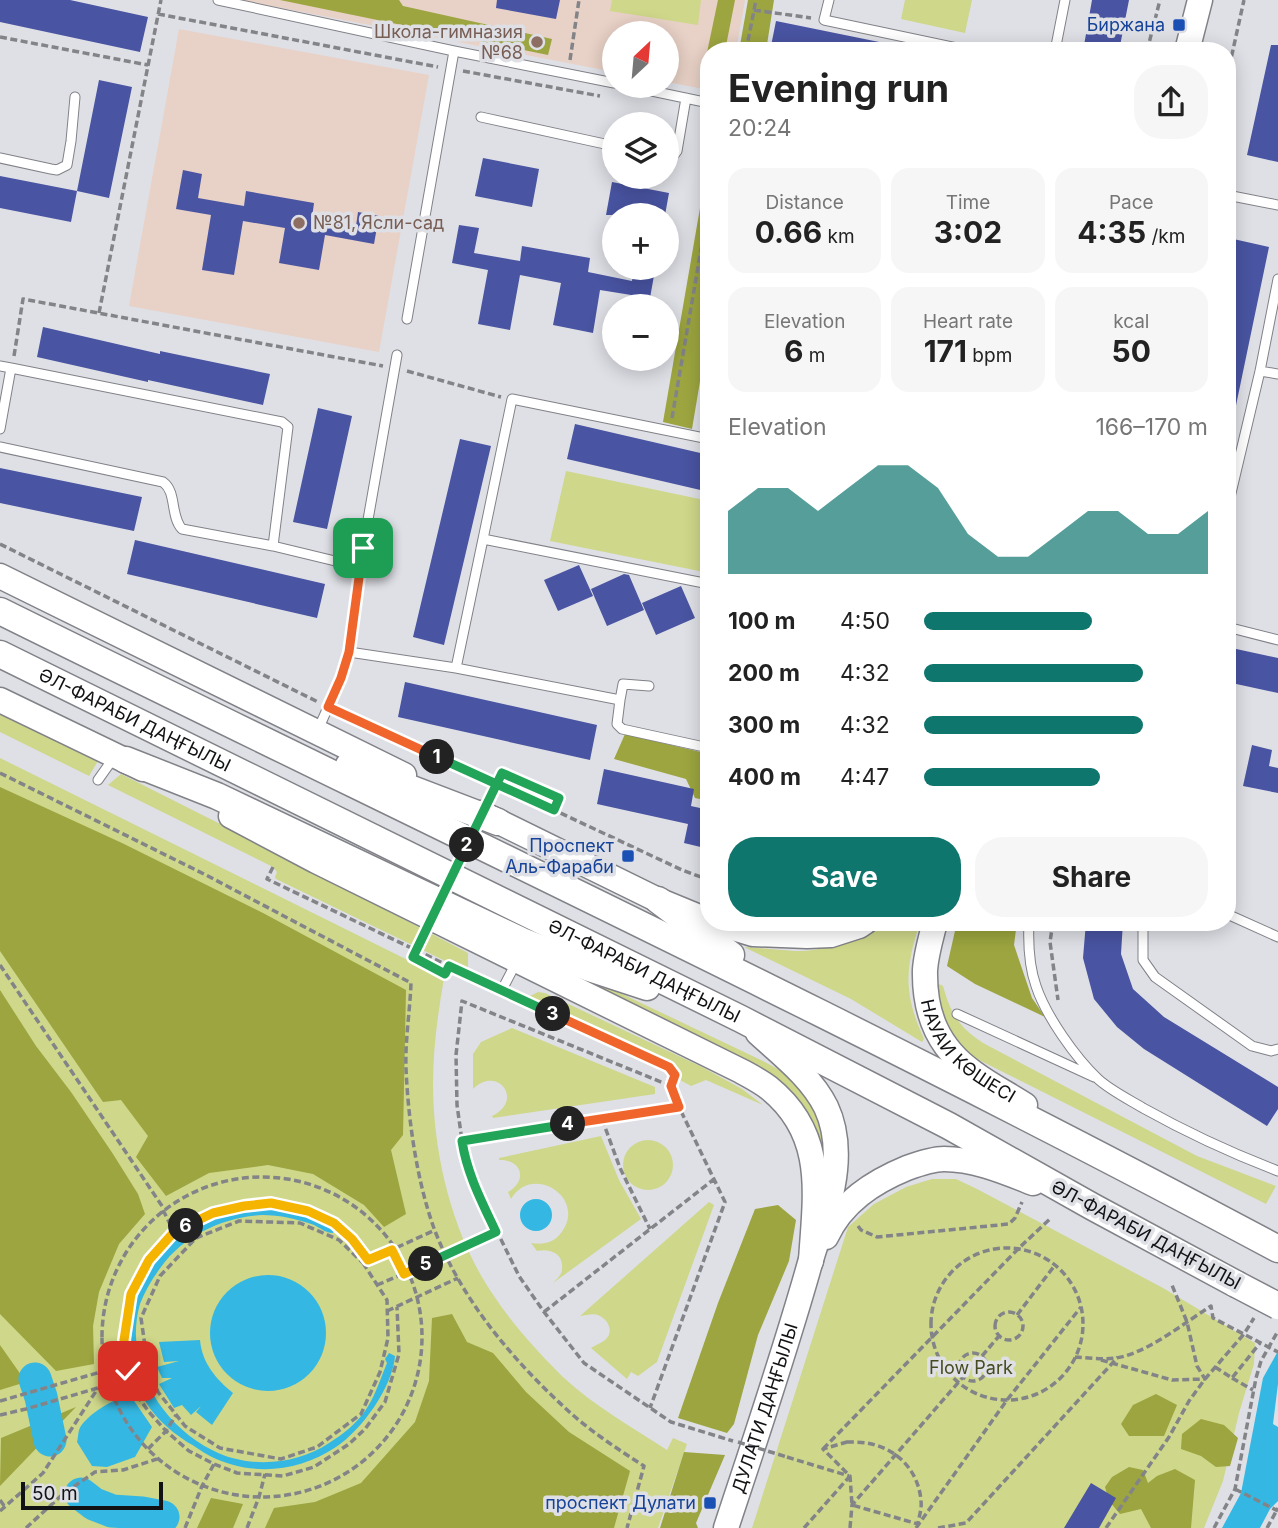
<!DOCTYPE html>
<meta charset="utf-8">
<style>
:root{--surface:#fff;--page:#f6f6f6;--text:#222;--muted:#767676;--accent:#0f766e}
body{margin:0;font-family:Inter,sans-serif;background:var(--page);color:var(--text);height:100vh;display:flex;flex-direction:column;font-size:26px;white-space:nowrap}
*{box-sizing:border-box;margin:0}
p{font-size:23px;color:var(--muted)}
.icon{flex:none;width:38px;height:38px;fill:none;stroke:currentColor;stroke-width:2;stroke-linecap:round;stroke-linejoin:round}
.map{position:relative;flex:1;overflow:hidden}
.panel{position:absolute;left:700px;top:42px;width:536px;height:889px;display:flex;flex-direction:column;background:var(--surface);border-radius:28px;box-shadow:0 4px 18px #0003}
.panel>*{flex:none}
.needle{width:46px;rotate:26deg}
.buttons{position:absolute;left:602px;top:21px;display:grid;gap:14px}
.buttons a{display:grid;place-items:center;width:77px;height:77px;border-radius:50%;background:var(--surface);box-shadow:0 4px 18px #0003;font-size:35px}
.scale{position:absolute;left:21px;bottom:18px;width:142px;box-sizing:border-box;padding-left:7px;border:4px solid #111214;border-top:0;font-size:19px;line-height:24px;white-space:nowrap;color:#111214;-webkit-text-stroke:5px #dfe0e6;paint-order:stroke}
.pin{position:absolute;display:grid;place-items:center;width:60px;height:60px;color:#fff;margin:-30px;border-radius:14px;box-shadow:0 4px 10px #0006}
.km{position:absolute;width:35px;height:35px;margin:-18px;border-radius:50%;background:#222;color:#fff;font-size:19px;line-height:35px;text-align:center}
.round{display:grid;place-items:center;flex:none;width:74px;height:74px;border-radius:28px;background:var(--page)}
.summary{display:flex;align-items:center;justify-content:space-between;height:119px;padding:0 28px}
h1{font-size:38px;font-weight:700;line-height:52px}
.metrics{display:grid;grid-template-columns:repeat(3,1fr);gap:10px;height:119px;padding:7px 28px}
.metrics div{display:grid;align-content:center;border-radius:18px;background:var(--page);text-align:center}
.metrics b{font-size:30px;font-weight:700}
.metrics small{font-size:19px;font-weight:400}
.metrics p{font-size:19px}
.chart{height:196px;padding:14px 28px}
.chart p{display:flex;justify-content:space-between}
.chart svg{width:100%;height:126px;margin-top:7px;fill:var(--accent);opacity:.7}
.cta{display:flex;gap:14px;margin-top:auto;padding:14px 28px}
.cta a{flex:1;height:80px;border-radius:28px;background:var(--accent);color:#fff;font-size:28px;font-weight:700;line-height:80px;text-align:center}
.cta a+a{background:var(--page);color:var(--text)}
ul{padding:0 28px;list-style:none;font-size:23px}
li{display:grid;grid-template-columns:112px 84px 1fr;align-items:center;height:52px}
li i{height:18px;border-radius:9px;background:var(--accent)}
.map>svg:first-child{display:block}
.education{fill:#e8d1c6}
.green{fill:#cfd78a}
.forest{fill:#9ca53f}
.water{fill:#34b8e3}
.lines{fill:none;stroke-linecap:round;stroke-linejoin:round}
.river{stroke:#34b8e3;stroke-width:33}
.building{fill:#4954a2}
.lane-casing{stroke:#818288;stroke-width:11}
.secondary-casing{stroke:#818288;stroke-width:27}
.primary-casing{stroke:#818288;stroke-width:29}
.path{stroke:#838488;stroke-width:3.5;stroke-dasharray:7 3.5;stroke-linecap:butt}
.lane{stroke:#fff;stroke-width:9}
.secondary{stroke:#fff;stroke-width:24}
.primary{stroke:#fff;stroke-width:26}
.primary-bridge-casing{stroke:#818288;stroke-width:29;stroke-linecap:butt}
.path-bridge{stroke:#838488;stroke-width:3.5;stroke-dasharray:7 3.5;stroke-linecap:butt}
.primary-bridge{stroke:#fff;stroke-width:26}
.split-1-casing{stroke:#fff;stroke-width:14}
.split-2-casing{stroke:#fff;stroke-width:14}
.split-3-casing{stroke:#fff;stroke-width:14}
.split-4-casing{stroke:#fff;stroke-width:14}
.split-5-casing{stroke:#fff;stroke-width:14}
.split-6-casing{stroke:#fff;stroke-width:14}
.split-7-casing{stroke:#fff;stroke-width:14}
.split-1{stroke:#f0652b;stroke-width:9}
.split-2{stroke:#22a559;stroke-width:9}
.split-3{stroke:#22a559;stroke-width:9}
.split-4{stroke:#f0652b;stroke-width:9}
.split-5{stroke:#22a559;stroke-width:9}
.split-6{stroke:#f5b400;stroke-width:9}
.split-7{stroke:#f5b400;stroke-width:9}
.transit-dot{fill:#1a4fb4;stroke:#dfe0e6;stroke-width:2.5}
.education-dot{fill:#8d6e63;stroke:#dfe0e6;stroke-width:2.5}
.labels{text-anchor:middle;stroke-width:7;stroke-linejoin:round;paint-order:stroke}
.transit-label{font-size:18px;fill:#164399;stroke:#dfe0e6;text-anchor:end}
.education-label{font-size:18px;fill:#785e54;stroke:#dfe0e6;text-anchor:end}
.street-label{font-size:18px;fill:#111214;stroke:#dfe0e6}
.park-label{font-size:18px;fill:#464a20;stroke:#dfe0e6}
</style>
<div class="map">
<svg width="1278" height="1528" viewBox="0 0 1278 1528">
<rect width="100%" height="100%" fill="#dfe0e6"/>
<path class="education" d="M240,0H745L736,51H709V90L667,82V33H614V72Z
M179,29L429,75L379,352L129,306Z"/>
<path class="green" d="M612,0H701L698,25L610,11Z
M905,0H972L965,33L901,19Z
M566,471L709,501V573L550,541Z
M0,714L98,761L89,776L0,732Z
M0,758L444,978C438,1013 433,1048 433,1084C433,1155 453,1237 494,1296C513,1325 538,1352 563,1377C594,1406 632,1427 667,1450L673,1438L687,1444L658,1528H0Z
M121,774L286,857L468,953V972L276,879L275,877L277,872L273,867L108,785Z
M338,862L578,973L763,1061L794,1078L809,1096L828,1143L823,1187L792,1098Z
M884,922H920C905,970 903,992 924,1039L922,1042L851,999L744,947C761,948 778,950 794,951C826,952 857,939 884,922Z
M933,981L943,986C951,1014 958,1026 983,1043L1197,1156L1276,1186L1266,1204L975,1058L957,1043L944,1025Z
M538,992L545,993L702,1067L742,1089L763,1105L706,1080L691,1086L678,1079V1074L671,1066L526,998Z
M512,1028L655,1087V1094L493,1118L492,1116C525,1100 497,1065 473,1089V1054L481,1042Z
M601,1136L619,1180L641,1219L553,1283C556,1280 562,1275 562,1269C564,1253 549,1248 537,1251L531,1243C544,1245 553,1243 561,1233C588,1198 532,1163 511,1199L508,1192C528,1181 522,1159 499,1160V1158Z
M623 1165a25 25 0 1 1 50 0a25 25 0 1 1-50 0Z
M932,1179H956L977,1189L1163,1288L1255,1343L1254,1364L1239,1413L1223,1481L1204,1528H752L848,1227L874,1204L906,1187Z
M709,1202L714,1205L657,1362L638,1376L631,1372L627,1379L591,1348C595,1345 602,1343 606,1339C614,1331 608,1319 598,1315C593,1313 586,1315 580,1316Z"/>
<path class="forest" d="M280,0H399L403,6L552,39L548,55Z
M718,0H735L725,51H709V63L705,62Z
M748,0H774L766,51H739Z
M709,156V328L692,429L663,422Z
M625,734L709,754V801L695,798L686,779L614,759Z
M0,787L122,843L263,913L406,990L403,1135L391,1150L406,1214L384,1227L364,1205L313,1174L268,1165L209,1173L166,1196L136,1157L148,1136L121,1100L103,1102L0,951Z
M957,922H1017L1014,945L1032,998L1045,1017L975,984L947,966Z
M0,990L36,1046L71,1092L113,1154L138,1194L145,1214L119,1244L99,1292L93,1326L94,1364L56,1371L0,1314Z
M778,1205L796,1220L789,1261L758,1335L734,1424L727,1433L678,1418L718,1303L755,1209Z
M452,1314L467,1342L493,1353L526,1392L569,1432L630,1471L614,1528H265L274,1508L315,1502L361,1483L415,1422L429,1381L432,1318Z
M0,1345L26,1382L0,1390Z
M1156,1394L1177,1405L1164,1436H1129L1121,1424L1133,1405Z
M76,1407L0,1486L1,1438Z
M1201,1419L1224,1425L1238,1438L1230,1466L1216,1467L1201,1456L1181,1449L1182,1434Z
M684,1452L725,1455L696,1523L698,1528H660Z
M1129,1467L1143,1470L1148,1483L1157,1476L1175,1469L1195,1480L1191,1528H1151L1141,1509L1120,1514L1109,1501L1105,1487L1112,1477Z
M211,1498L243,1504L233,1528H197Z"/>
<path class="water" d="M520 1215a16 16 0 1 1 32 0a16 16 0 1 1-32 0Z
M277,1207C295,1211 321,1215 334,1229L333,1233C326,1233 320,1228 314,1225C297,1219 280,1215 262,1215C223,1217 183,1236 161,1267C152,1279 145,1291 140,1304C123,1363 161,1424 212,1450C248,1469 296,1465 329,1443C342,1435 356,1424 365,1411C374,1398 379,1383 385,1368L387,1363L385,1359L389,1353L395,1356C393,1386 362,1430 336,1447C299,1472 251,1477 210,1456C202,1452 195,1446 187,1442C169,1430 151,1415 141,1393C137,1385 136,1376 134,1367C124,1319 141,1258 185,1231C213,1214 245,1208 277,1207Z
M210 1333a58 58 0 1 1 116 0a58 58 0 1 1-116 0Z
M200,1340C202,1363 216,1379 233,1393L212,1425L196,1412L201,1406L191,1415L182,1405L174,1408L159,1384L172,1378H162L157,1367L179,1361L164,1362L159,1342Z
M1278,1351V1384L1273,1424L1278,1427V1501L1270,1509L1260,1528H1222L1241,1493L1263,1378Z
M130,1395L152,1427L135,1457L107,1467L92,1466L77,1442C78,1438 78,1434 79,1430C84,1416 116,1397 130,1395Z"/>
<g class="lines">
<path class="river" d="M35,1379L41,1397L50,1440
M81,1494L94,1504L112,1511L142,1513L163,1517"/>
</g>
<path class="building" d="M0,0H70L148,17L140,52L0,22Z
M497,0H560L556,19L496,8Z
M1092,0H1129L1119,51H1083Z
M776,21L889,44L888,51H770Z
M1271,45H1278V162L1247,155Z
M99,80L132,87L109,198L77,191Z
M483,158L539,169L532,207L475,196Z
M183,170L202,174L198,198L244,206L246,191L314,203L312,218L356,226L358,212L379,216L374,244L325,235L319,270L279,263L285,228L243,221L234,275L202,270L211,215L176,209Z
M0,176L77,191L71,222L0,208Z
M612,182L669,193L665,215H606Z
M459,225L479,228L474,253L520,261L522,246L590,258L588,272L632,281L634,268L655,270L650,298L600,290L593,333L553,325L561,283L520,275L510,330L478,324L488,270L452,263Z
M1229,238L1269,247L1234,415L1227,414V250Z
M43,327L160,354V351L270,374L263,405L148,380V382L37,357Z
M318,408L352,416L327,529L293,522Z
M575,424L709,455V492L567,459Z
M460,439L491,446L444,645L413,637Z
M0,468L142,497L134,531L0,503Z
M135,540L325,584L317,618L127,574Z
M579,565L593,596L558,611L544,580Z
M624,574L629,575L644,610L607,626L591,589Z
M681,586L695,618L656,635L642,603Z
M1227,647L1278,658V693L1227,682Z
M405,682L597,725L590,760L398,717Z
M1252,745L1272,750L1269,766L1278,768V793L1243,786Z
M604,769L694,789L691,806L709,810V849L684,843L688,824L597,804Z
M1086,922H1123L1121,954L1133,989L1164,1017L1278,1087V1109L1267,1126L1144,1049L1117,1027L1094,999L1083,958Z
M1091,1483L1116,1498L1099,1528H1064Z"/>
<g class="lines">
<defs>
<path id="lane" d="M218,0L454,51L614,83
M829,0L824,20L971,51
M1055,51L1065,0
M628,86L709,103
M481,117L614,146
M667,157L670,158L674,155L677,151L686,98
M0,158L51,169L57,170L67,165L71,141L75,97
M1227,195L1278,205
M407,319L454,51
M0,366L11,368L0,429
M11,368L282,422L288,427L273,546
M1260,371L1278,374
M0,447L163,482C177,492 170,516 182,529L273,546L360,567
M1227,510L1260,371L1278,279
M483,539L512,399L709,439
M1227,627L1278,640
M349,652L456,668L620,700L617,724L622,729L709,748
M456,668L483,539L709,584
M620,700L623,684L649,686
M317,732L341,678L349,652L363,548L397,355
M98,780L115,756
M1227,914L1278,937
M1029,922C1028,943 1029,966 1036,986C1046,1016 1075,1057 1098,1079C1110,1090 1128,1099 1143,1108C1186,1132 1231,1153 1278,1171
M1143,922V960L1155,977L1252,1046L1271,1051L1278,1049
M504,986L517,961
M957,1014L1094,1077"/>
<g id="secondary">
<path d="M1187,51L1200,0"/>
<path d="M0,576L404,775"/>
<path d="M0,700L143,769"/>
<path d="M481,813L658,900L709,921"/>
<path d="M231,816L316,861L741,1071C750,1076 760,1081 769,1088C827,1135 815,1195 811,1261"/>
<path d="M714,922L753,934L807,936L831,935L859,926L865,922"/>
<path id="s1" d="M935,922C931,938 926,954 925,970C924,1014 938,1048 974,1073C990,1085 1008,1094 1025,1105"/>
<path d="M826,1237C842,1202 873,1182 907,1168C918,1164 932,1159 944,1159C975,1159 1005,1172 1033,1183"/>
<path id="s2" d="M726,1528C755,1440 785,1352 810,1263C819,1232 832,1202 835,1170C837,1150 835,1126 826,1107C811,1077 782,1055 758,1033"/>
</g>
<g id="primary">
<path d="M0,611C427,822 858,1024 1278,1249"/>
<path id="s3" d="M0,654L741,1019L949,1126L1093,1207L1236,1284"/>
<path d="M126,760L217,796L522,941L589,968L647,987"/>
<path d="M349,765L498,822"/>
<path d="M658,900L731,955"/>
</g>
</defs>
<use href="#lane" class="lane-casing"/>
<use href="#secondary" class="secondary-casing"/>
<use href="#primary" class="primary-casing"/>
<path class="path" d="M754,10L811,18
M158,14L438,67
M0,37L148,65
M746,51L756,0
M1147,51L1160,0
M570,60L579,0
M463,71L600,96
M1227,77L1244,0
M99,313L161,0
M14,356L23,299L383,366
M407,371L501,397
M672,418L709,203
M0,544L318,702
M341,713L554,810L682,870L709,880
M0,773L206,875L411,983C410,1011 405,1040 406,1068C408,1119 417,1183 435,1231C461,1298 510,1357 563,1406C587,1429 616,1448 644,1466L627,1528
M502,773L559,798L554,809
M273,867L267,879L491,986
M1053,922L1050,942L1058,1000
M413,956L445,974L449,966
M0,965L164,1209
M513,996L669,1067L675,1075L671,1086L679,1107L725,1202L650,1408
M671,1086L462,1001L456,1055L457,1105L465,1162L478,1193L519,1276L544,1312L584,1363L671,1422L733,1441
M602,1119L620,1168L650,1229
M462,1141L512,1134L678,1107
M102 1337a160 160 0 1 1 320 0a160 160 0 1 1-320 0Z
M163,1210L174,1232
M858,1226L861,1230L877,1237L1009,1224L1015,1218L1022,1202
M931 1324a76 76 0 1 1 152 0a76 76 0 1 1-152 0Z
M368,1260L352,1239L334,1223L308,1211L271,1203L244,1206L213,1213L174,1232L149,1260L131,1294L124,1340L128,1371L136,1394L149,1412L166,1431L189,1451L214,1464L237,1473L283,1476L314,1467L349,1444L365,1429L385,1402L399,1354L397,1307
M363,1263L387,1300L388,1338L380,1372L361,1414L317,1447L281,1459L220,1448L185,1426L158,1392L147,1360L141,1318L160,1276L196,1238L239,1221L300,1223L339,1240L363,1263L435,1230
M377,1285L453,1253L496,1232
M387,1311L458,1278
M544,1312L713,1180
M995 1326a14 14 0 1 1 28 0a14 14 0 1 1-28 0Z
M1017,1315L1055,1265
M959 1367a14 14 0 1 1 28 0a14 14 0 1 1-28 0Z
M982,1356L999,1336
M1075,1357C1091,1358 1109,1361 1125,1356C1153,1348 1186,1322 1211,1306L1213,1318L1278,1352
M1101,1360L1172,1380L1205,1379L1197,1366L1187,1322L1172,1285
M1215,1367L1232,1378L1260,1343
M1232,1378L1253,1390
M0,1401L104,1371
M0,1415L26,1409L108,1385L130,1386L153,1378
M847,1442C856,1442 867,1442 875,1445C901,1452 919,1474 921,1501C922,1509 919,1516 918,1524L852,1505L850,1476L823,1449Z
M148,1449L166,1431L176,1415
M823,1449L1019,1248L1051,1218
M787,1457L849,1476
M1235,1489L1278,1511
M0,1500L5,1507
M0,1511L43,1473L98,1388
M26,1528L63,1494L95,1472L123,1470L157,1459
M185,1528L202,1486L214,1464
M247,1528L259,1497L265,1474
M804,1528L850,1476
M850,1528L852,1505L963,1377
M916,1528L1007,1400L1081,1307
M938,1528L966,1523L1118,1357
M1106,1528L1169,1437L1189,1401L1205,1379L1244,1334L1254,1318
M1214,1528L1235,1489L1256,1378L1261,1361L1278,1331
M1267,1528L1278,1508"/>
<use href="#lane" class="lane"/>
<use href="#secondary" class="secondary"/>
<use href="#primary" class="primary"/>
<defs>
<path id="primary-bridge" d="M1236,1284L1278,1306"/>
</defs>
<use href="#primary-bridge" class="primary-bridge-casing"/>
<path class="path-bridge" d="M413,956L502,773
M738,1442L787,1457"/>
<use href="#primary-bridge" class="primary-bridge"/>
</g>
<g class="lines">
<defs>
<path id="split-1" d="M363,548L349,652L341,678L328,707L437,757"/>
<path id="split-2" d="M437,757L554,810L559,798L502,773L467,845"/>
<path id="split-3" d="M467,845L413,957L445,974L449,966L553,1014"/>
<path id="split-4" d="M553,1014L669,1067L675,1075L671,1086L679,1107L568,1124"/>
<path id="split-5" d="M426,1264L496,1232C482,1202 467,1174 462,1141L568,1124"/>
<path id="split-6" d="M186,1226L213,1213L244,1206L271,1203L308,1211L334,1223L352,1239L368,1260L392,1250L404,1274L426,1264"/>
<path id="split-7" d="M128,1371L124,1340L131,1294L149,1260L174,1232L186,1226"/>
</defs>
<use href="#split-1" class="split-1-casing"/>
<use href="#split-2" class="split-2-casing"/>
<use href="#split-3" class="split-3-casing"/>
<use href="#split-4" class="split-4-casing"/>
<use href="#split-5" class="split-5-casing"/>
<use href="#split-6" class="split-6-casing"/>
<use href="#split-7" class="split-7-casing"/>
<use href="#split-1" class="split-1"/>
<use href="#split-2" class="split-2"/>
<use href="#split-3" class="split-3"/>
<use href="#split-4" class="split-4"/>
<use href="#split-5" class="split-5"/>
<use href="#split-6" class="split-6"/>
<use href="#split-7" class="split-7"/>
</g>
<g class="transit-dot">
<rect x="1172" y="18" width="14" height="14" rx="3.5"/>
<rect x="621" y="849" width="14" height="14" rx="3.5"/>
<rect x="703" y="1496" width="14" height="14" rx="3.5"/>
</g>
<g class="education-dot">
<circle cx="537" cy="42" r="7"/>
<circle cx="299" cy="223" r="7"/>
</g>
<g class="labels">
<g class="transit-label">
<text x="1165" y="31">Биржана</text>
<text x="614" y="852">Проспект<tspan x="614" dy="21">Аль-Фараби</tspan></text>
<text x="696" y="1509">проспект Дулати</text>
</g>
<g class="education-label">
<text x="523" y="38">Школа-гимназия<tspan x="523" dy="21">№68</tspan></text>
<text x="313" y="229" text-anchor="start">№81, Ясли-сад</text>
</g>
<g class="street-label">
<text dy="6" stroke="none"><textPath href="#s3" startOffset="150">ӘЛ-ФАРАБИ ДАҢҒЫЛЫ</textPath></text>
<text dy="6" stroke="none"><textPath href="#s3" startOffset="718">ӘЛ-ФАРАБИ ДАҢҒЫЛЫ</textPath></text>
<text dy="6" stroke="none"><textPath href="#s1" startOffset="147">НАУАИ КӨШЕСІ</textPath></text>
<text transform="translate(1146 1235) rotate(28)" y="6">ӘЛ-ФАРАБИ ДАҢҒЫЛЫ</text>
<text dy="6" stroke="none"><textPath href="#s2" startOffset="126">ДУЛАТИ ДАҢҒЫЛЫ</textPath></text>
</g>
<g class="park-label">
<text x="971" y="1374">Flow Park</text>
</g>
</g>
</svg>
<div class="buttons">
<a><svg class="needle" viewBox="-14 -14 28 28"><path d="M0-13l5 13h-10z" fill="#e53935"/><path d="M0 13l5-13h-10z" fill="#767676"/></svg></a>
<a><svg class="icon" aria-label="layers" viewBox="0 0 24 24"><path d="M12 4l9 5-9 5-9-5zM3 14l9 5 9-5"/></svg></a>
<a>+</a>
<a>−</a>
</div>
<div class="scale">50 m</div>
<div class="pin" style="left:363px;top:548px;background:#1e9e55"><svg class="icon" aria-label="arrive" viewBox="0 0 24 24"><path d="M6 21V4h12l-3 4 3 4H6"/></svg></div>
<div class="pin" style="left:128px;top:1371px;background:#d93025"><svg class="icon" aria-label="check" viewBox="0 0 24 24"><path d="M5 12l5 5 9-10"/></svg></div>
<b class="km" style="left:437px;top:757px">1</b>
<b class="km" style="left:467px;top:845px">2</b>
<b class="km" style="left:553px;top:1014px">3</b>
<b class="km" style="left:568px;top:1124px">4</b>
<b class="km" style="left:426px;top:1264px">5</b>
<b class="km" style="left:186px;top:1226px">6</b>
<section class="panel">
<div class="summary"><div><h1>Evening run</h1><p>20:24</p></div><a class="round"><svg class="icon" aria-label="share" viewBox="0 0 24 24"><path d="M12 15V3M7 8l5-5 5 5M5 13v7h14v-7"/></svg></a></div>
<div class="metrics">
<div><p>Distance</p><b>0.66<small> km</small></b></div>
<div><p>Time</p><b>3:02</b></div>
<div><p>Pace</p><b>4:35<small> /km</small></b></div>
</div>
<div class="metrics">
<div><p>Elevation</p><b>6<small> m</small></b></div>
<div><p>Heart rate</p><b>171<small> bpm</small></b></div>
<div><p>kcal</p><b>50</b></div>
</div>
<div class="chart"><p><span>Elevation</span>166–170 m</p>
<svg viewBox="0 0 160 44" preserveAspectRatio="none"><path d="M0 44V22L10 14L20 14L30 22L40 14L50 6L60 6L70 14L80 30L90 38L100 38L110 30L120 22L130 22L140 30L150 30L160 22V44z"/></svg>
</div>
<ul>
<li><b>100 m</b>4:50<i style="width:59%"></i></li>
<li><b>200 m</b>4:32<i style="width:77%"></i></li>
<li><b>300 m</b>4:32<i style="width:77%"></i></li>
<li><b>400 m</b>4:47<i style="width:62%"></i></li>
</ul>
<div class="cta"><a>Save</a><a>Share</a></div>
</section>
</div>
